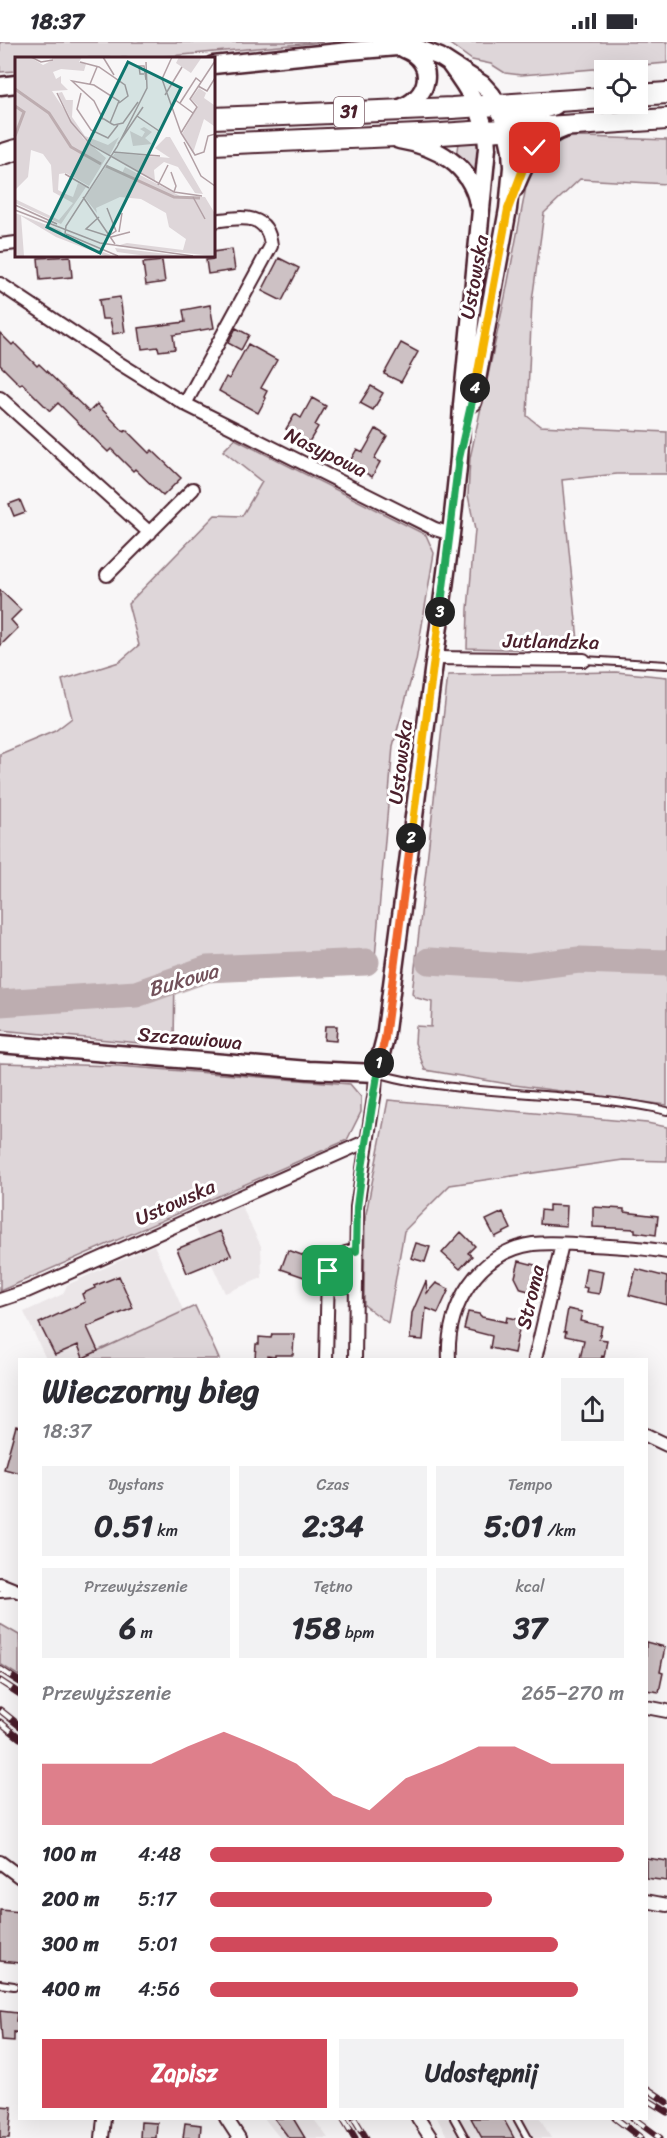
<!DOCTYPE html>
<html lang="pl">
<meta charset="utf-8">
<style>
:root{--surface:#fff;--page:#f2f2f3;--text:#2b2b33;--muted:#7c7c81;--accent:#d1495b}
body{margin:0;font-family:Sriracha,sans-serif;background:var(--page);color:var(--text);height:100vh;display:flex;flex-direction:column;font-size:22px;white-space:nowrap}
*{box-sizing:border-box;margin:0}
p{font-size:20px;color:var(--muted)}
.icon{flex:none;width:33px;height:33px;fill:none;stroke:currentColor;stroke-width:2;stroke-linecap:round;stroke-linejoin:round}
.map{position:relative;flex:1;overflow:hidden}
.drawer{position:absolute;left:18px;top:1316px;width:630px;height:762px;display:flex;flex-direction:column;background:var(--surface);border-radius:0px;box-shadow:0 6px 24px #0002}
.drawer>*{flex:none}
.tools{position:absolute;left:594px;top:18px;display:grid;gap:12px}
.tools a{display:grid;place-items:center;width:54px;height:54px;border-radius:0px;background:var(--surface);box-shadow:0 6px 24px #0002;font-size:30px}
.pin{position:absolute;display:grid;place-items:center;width:51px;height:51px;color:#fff;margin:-26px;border-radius:12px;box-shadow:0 3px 9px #0006}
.km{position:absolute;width:30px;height:30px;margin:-15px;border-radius:50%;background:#222;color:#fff;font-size:16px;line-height:30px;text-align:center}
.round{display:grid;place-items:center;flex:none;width:63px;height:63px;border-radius:0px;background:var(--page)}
.summary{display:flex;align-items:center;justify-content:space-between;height:102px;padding:0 24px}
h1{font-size:33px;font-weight:800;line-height:45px}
.stats{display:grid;grid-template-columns:repeat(3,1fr);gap:9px;height:102px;padding:6px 24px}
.stats div{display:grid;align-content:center;border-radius:0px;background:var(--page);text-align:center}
.stats b{font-size:30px;font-weight:800}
.stats small{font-size:16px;font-weight:400}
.stats p{font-size:16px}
.chart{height:168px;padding:12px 24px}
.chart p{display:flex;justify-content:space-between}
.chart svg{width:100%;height:108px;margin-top:6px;fill:var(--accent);opacity:.7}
.button{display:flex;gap:12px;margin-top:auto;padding:12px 24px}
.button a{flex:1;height:69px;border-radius:0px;background:var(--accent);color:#fff;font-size:24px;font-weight:800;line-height:69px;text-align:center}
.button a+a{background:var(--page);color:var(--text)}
ul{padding:0 24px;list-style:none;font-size:20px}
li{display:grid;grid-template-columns:96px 72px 1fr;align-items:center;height:45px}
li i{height:15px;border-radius:8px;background:var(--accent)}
.status{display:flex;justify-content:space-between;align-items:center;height:42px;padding:0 30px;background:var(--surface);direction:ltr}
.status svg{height:16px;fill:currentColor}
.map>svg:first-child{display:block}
.built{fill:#ebe6e8}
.green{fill:#ded6d9;stroke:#947a82;stroke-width:1.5}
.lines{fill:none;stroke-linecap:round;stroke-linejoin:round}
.river{stroke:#bdadb0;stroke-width:27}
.building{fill:#cdc1c4;stroke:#4a1f2b;stroke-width:1.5}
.lane-casing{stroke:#4a1f2b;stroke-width:10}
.street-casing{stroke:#4a1f2b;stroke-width:16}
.secondary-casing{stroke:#4a1f2b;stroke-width:21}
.primary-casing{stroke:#4a1f2b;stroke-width:24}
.lane{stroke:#fff;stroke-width:6}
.street{stroke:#fff;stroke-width:12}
.secondary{stroke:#fff;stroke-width:16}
.primary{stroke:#fff;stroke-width:20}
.rail-casing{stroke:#4a1f2b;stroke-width:7}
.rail{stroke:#fff;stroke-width:4.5;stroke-dasharray:14;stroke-linecap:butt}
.split-1-casing{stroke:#fff;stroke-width:12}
.split-2-casing{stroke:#fff;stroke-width:12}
.split-3-casing{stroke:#fff;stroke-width:12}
.split-4-casing{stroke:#fff;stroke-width:12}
.split-5-casing{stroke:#fff;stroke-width:12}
.split-1{stroke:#22a559;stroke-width:8}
.split-2{stroke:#f0652b;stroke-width:8}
.split-3{stroke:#f5b400;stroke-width:8}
.split-4{stroke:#22a559;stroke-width:8}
.split-5{stroke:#f5b400;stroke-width:8}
.labels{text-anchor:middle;stroke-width:6;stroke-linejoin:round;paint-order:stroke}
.shield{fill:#fff;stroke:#80626b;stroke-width:1.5}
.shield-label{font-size:18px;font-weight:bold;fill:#4a1f2b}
.street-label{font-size:20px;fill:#4a1f2b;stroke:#fff}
.water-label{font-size:21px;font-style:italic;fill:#72515a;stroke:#fff}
.inset-river{fill:none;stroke:#bdadb0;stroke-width:3}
.inset-road{fill:none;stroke:#b2a0a5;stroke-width:1.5}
.view{fill:#0f766e;fill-opacity:0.15;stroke:#0f766e;stroke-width:3}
.inset-edge{fill:none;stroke:#4a1f2b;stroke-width:3}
</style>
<div class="status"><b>18:37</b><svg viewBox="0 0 49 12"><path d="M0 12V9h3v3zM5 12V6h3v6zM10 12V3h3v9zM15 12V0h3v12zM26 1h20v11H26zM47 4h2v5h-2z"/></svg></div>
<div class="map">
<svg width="667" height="2096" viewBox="0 0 667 2096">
<rect width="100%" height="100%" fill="#f8f6f7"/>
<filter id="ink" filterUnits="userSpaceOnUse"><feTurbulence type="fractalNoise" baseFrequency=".0167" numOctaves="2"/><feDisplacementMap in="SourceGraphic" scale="12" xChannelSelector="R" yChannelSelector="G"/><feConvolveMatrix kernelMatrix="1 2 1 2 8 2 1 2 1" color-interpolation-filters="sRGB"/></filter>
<g filter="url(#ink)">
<path class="built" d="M241,1163L261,1204L262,1236L225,1251L195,1185Z
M154,1203L184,1270L80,1317H46L24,1270L63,1252L67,1243Z
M264,2076H313L328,2096H280Z
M437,2076H540L551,2096H448Z"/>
<path class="green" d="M0,0H323L150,16H16V29L0,30Z
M447,0H667V21L521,33L505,31L491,22L472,18Z
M586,95L667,98V142L580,137L544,171L532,259L527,374L540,384L667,390V432H617L562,438L579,609L467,606L468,567L475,488L468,453L470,416L505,255L527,140C533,121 546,100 566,96C572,95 580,95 586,95Z
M478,100L479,117L477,138L456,115L458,101Z
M235,397L426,493L434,511L416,619L393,704L375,916L207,922L175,931L174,1000L140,1001L0,988V712L55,689L72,676L62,638L119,620L139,603L128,562L215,473L242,474L262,440L223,409Z
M616,630L667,635V1063L514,1043L425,1028L415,1001L416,984L431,985L432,960L417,956L412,952L448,633Z
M0,1021L118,1024L350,1042L361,1055V1070L347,1098L0,1249Z
M388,1058L647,1081L667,1085V1119L623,1118L450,1143L404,1189L388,1281L364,1263L365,1177Z
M195,1264L219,1317H80Z
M0,1582L19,1593V1634L0,1622Z"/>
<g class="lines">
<path class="river" d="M429,919L524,925L579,918L667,921
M0,961L136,952L207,927L366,920"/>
</g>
<path class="building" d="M232,207L235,228L208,232L206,218L213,217V210Z
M70,214L72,235L40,238L38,216Z
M279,216L299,226L282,259L262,249Z
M162,219L165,240L146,243L143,221Z
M120,255L125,290L113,292L110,277H102L99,258Z
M210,263L214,286L173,293L175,307L159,309L158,305L142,307L139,286L185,280L183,268Z
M236,286L249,293L241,308L228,301Z
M0,291L12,303L14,301L37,324L39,322L89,370L97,362L124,390L126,388L149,411L152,408L181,436L163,454L135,427L133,429L111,407L108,410L58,361L50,369L22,341L20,343L0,323Z
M401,301L418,310L401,340L384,332Z
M248,302L277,318L261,346L267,349L264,355L266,356L258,371L219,349L226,335L229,337Z
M371,344L383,351L373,368L360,361Z
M312,356L326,364L315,383L318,385L309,400L286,387L295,372L301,376Z
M376,387L387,394L374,417L380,420L372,435L349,421L357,407L363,410Z
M20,458L25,470L14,474L9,462Z
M0,548L21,568L11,578L18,586L0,604Z
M325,984H337L336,999L324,998Z
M549,1163L567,1164L566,1184L540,1182L541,1168L549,1169Z
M593,1165L624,1167V1170L658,1174L656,1193L635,1190V1187L593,1185Z
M503,1170L511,1187L495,1195L486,1178Z
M220,1189L231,1213L187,1231L177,1207Z
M461,1190L475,1204L468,1211L472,1214L460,1227L442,1211Z
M416,1201L430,1205L425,1220L411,1216Z
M288,1208L310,1216L304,1235L281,1227Z
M519,1219L539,1224L533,1250L521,1247L515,1235Z
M586,1226L603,1229L599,1252L586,1250L587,1246L583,1245Z
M636,1227L667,1235V1263L629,1253Z
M119,1234L133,1266L87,1285L98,1309L83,1316L78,1303L55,1313L39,1281L85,1260L82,1252L95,1246L94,1244Z
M426,1239L427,1251L436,1241L449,1247L438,1271L426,1266L423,1298L410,1297L412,1271Z
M568,1267L582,1270L580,1279L602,1284L599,1297L607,1298L604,1315L602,1314L601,1317H580L584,1298L565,1294L566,1290L564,1289Z
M468,1270L479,1272L482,1275L506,1280L507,1275L519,1278L518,1283H520L514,1311L490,1306L492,1294L464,1287Z
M272,1292H294L293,1313H275V1315L268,1314V1317H255L256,1302H259V1295L271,1296Z
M16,1384L20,1385V1431L4,1427Z
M646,1600L665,1605L660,1630L663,1631L659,1650L646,1648Z
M646,1816L667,1819V1839L646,1836Z
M0,1868L20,1870V1921L0,1919Z
M0,1969L17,1971L16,1979H20V1991L14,1990V1999L2,1998Z
M0,2064L12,2065L9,2096H0Z
M274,2076H293L305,2096H289Z
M471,2076H503L514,2096H482Z
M141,2080L157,2081L156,2096H140Z
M185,2081L201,2083L200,2096H183Z"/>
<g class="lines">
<defs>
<path id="lane" d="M584,618L667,623
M377,1031C402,1039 427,1042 453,1045C524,1054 597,1053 667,1069
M0,1552L14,1551
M0,1942L14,1944
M454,2076L465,2096
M517,2076L528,2096"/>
<path id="street" d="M0,203L16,201
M0,242L114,318L185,362L435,487L451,492
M0,356L150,491
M185,362L271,204C268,168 238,176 213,179
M107,533L193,447
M434,616L584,618
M0,1258L27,1249L367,1099
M326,1317L328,1229C333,1216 343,1210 356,1209
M355,1317L357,1165L375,1049L376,1031
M449,1317C446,1264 478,1210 533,1202C552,1200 571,1202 589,1203C615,1204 641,1205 667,1210
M535,1317L562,1202
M646,1393L667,1403
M0,1542L20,1550
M646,1665L667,1669
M0,1820L20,1835
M646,1859L667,1863
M226,2076L239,2096
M418,2076L431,2096
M102,2096L104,2076"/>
<path id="secondary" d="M213,23L349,9L397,5L417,6L440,15L482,42L492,53L505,80L511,108L512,125L508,167L473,360
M0,44L16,42
M397,67C430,58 438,20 404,7
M499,88L523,74L555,64
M399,98C436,104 471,123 478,162
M515,146C526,119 536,96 566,86
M0,1002L308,1028L376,1031L385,996L451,492L459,416L462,363L487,106C487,75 467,45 449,21"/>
<path id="primary" d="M638,53L667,51
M213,76L452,66L604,56
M213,102L441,92L667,77
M0,113L16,108"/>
</defs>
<use href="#lane" class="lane-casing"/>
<use href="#street" class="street-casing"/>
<use href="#secondary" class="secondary-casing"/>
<use href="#primary" class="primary-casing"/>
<use href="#lane" class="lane"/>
<use href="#street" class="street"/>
<use href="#secondary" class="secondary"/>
<use href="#primary" class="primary"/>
<defs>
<path id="rail" d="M0,1627L20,1640
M0,1639L20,1652
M0,1668L20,1684
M0,1680L20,1696
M646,2046L667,2060
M646,2057L667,2070
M343,2076L355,2096
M354,2076L366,2096
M615,2076L641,2096
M633,2076L660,2096"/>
</defs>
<use href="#rail" class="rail-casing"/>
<use href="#rail" class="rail"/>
</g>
</g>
<g class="lines" filter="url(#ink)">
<defs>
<path id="split-1" d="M328,1229C333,1216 343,1210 356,1209L357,1165L362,1126L379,1021"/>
<path id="split-2" d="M379,1021L385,996L411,796"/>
<path id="split-3" d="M411,796L440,570"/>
<path id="split-4" d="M440,570L459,416L475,346"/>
<path id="split-5" d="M475,346L508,167L525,122L535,106"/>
</defs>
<use href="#split-1" class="split-1-casing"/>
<use href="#split-2" class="split-2-casing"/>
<use href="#split-3" class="split-3-casing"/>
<use href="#split-4" class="split-4-casing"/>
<use href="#split-5" class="split-5-casing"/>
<use href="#split-1" class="split-1"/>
<use href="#split-2" class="split-2"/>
<use href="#split-3" class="split-3"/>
<use href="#split-4" class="split-4"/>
<use href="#split-5" class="split-5"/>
</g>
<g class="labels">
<rect class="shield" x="334" y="55" width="30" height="30" rx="4.5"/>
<g class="shield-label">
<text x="349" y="76">31</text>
</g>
<g class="street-label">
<text transform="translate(474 235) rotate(-80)" y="7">Ustowska</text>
<text transform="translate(326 410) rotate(26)" y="7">Nasypowa</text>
<text transform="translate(551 599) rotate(1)" y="7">Jutlandzka</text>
<text transform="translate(400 720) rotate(-83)" y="7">Ustowska</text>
<text transform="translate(190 996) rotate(5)" y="7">Szczawiowa</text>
<text transform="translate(175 1160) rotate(-24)" y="7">Ustowska</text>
<text transform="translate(530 1255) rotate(-77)" y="7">Stroma</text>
</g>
<g class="water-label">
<text transform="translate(183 938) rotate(-16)" y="7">Bukowa</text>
</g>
</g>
<g transform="translate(15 15)">
<rect width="200" height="200" fill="#f8f6f7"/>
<path d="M0,0H15L28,8L38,3L36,0H67L64,5L71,7L69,14L46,12L38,15L41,22L46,19V26L53,33L37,34L68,81L91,101L74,129L51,116L44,117L43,133L53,138L58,140L63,126L71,130L46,167L0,146V142L44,163L58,146L38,135L36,108L28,97L16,93L13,120L0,133ZM164,0H187L176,16L161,6ZM184,31L191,36L189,41L199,48V69L189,62L178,96L167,77L183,49L176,42ZM47,35L51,43H58L57,60L70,79L93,88L104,80L95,98L75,86L57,65L43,36ZM129,70L137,75L130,81L137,87L118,89L115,74L127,80L130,75L125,72ZM151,80H155L188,137L180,136L163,110L149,105L139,113L140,124L97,100L100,96L155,101L140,91ZM91,109L107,116L110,110L165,139L190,140L199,155V199L101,189L112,186L168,193L171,182L154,170L151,156L126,142L105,140L81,151L82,156L70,141ZM0,156L45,173L52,181L96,198L90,199L41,180L6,159L9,199H0ZM100,191L169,199H132L102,195Z" fill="#ded6d9"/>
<path class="inset-river" d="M0,32L34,56L56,90L86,107M0,49L9,55L0,79M91,109L159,140L185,141"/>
<path class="inset-road" d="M16,0L26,5L38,3M88,0L99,18M157,0L147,22L166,76L180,98L189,95L193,79L200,77M65,5L84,10L110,28L113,39L104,46M129,17H125L124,9H129L131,23M75,27L82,10M183,29L192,34L200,21M42,36L56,65L76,88L159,135L187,139M66,36L62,52L76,73L93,81L103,68M150,38L167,10M159,42L178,56M165,46L181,21L186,25M122,59L144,74L141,82M95,66L104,44L79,28L57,24L79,44L88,62H89L97,67L99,68L108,66L123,45M166,76L182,50L175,42L200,4M169,85L186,119L200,129M103,87L128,50M98,95L145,99M156,115L161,129L159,135M50,117L74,131M143,128L153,108M68,140L100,187M178,140L190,162M0,148L42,167M92,151L101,174L95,178M0,153L85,186L178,199M84,160L71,172L96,180M104,175L107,156M50,177L51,169L102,90L132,31L131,5M51,177L103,199M96,180L115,175"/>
<path class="view" d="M113,5L166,31L85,196L32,170Z"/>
<rect width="200" height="200" class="inset-edge"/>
</g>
</svg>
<div class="tools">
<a><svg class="icon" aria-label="locate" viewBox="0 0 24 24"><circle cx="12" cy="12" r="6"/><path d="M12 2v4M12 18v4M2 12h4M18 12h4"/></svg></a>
</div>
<div class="pin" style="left:328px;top:1229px;background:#1e9e55"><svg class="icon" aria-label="arrive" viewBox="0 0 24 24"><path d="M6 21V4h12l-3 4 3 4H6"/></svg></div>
<div class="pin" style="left:535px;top:106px;background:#d93025"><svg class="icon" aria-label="check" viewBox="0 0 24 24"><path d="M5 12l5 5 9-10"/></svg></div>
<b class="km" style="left:379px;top:1021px">1</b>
<b class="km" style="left:411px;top:796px">2</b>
<b class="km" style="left:440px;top:570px">3</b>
<b class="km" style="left:475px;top:346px">4</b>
<section class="drawer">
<div class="summary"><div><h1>Wieczorny bieg</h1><p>18:37</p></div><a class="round"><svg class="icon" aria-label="share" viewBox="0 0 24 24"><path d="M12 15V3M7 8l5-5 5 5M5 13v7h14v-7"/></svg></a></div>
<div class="stats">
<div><p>Dystans</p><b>0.51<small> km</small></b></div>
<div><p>Czas</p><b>2:34</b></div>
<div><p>Tempo</p><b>5:01<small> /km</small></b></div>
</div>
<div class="stats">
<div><p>Przewyższenie</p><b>6<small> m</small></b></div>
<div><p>Tętno</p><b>158<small> bpm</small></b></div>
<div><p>kcal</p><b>37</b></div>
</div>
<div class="chart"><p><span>Przewyższenie</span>265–270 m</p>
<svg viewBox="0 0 160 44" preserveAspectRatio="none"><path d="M0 44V19L10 19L20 19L30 19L40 12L50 6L60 12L70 19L80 32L90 38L100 25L110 19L120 12L130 12L140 19L150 19L160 19V44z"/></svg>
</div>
<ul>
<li><b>100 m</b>4:48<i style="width:100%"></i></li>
<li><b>200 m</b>5:17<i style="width:68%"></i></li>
<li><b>300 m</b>5:01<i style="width:84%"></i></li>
<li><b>400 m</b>4:56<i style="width:89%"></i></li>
</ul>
<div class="button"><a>Zapisz</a><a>Udostępnij</a></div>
</section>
</div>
